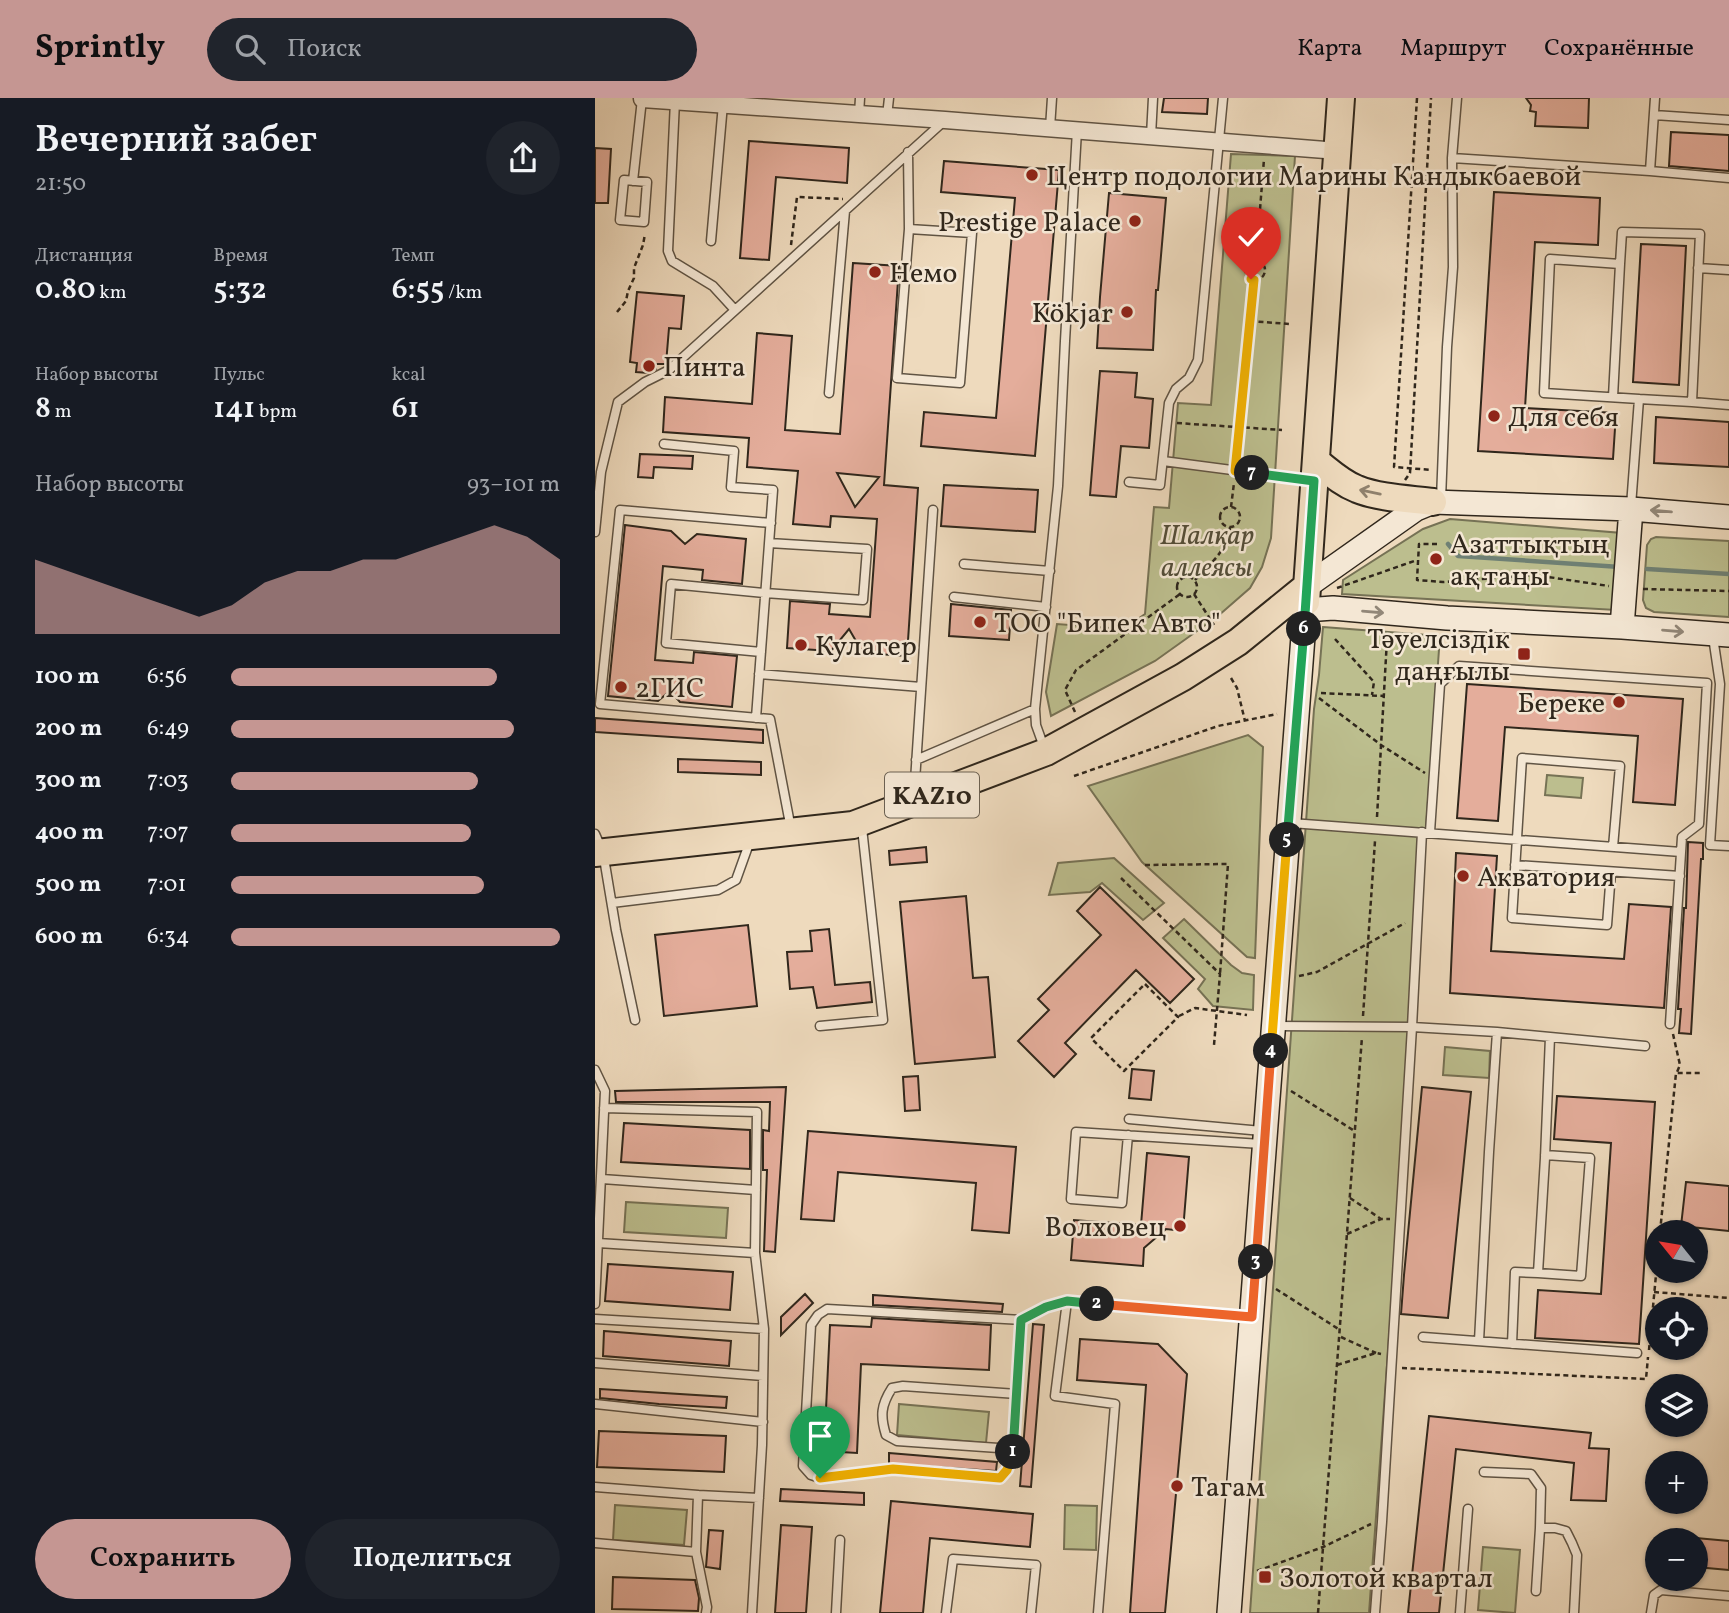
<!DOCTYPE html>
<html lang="ru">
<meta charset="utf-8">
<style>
:root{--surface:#171b24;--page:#20242c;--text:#f1f3f6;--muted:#9ea1a6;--accent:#c59692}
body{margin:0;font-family:Vollkorn,serif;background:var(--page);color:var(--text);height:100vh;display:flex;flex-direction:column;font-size:26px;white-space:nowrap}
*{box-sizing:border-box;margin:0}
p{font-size:23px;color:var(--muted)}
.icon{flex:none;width:38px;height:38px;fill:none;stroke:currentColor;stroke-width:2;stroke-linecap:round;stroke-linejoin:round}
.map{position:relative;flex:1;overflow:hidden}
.drawer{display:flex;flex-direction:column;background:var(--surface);width:595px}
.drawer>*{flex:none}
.needle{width:46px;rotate:300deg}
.fabs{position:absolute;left:1050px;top:1122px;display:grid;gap:14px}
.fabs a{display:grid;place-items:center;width:63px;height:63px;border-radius:50%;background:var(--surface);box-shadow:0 2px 5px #0004;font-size:35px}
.pin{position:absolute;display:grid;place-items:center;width:60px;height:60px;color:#fff;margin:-72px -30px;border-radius:50% 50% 50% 0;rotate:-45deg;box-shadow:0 0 7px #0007}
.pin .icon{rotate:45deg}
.km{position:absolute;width:35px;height:35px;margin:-18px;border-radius:50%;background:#222;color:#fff;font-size:19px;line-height:35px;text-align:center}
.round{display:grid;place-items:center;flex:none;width:74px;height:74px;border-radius:37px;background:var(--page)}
.head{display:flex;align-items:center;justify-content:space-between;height:119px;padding:0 35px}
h1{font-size:38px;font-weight:600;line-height:52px}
.metrics{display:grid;grid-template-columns:repeat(3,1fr);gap:10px;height:119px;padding:7px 35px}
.metrics div{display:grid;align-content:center}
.metrics b{font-size:30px;font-weight:600}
.metrics small{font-size:19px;font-weight:400}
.metrics p{font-size:19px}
.chart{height:196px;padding:14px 35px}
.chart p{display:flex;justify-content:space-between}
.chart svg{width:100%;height:126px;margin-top:7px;fill:var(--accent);opacity:.7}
.button{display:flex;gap:14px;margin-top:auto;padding:14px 35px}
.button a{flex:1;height:80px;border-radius:42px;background:var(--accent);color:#111;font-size:28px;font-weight:600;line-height:80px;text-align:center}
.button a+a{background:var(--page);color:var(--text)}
ul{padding:0 35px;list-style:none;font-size:23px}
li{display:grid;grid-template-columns:112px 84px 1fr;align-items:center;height:52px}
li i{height:18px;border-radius:9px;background:var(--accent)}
header{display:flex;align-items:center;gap:42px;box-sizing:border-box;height:98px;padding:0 35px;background:var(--accent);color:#111}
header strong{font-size:33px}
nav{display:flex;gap:38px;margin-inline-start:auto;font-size:24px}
.search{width:490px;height:63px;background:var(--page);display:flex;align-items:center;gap:18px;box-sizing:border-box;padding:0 24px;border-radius:38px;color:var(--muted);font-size:26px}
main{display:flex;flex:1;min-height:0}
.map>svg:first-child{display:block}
.green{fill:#bcbe8e;stroke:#767255;stroke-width:2}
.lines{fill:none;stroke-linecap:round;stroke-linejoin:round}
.stream{stroke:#6f8074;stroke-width:4.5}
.building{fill:#e4ad9b;stroke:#30271c;stroke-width:2;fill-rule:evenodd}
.lane-casing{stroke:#605444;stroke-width:11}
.street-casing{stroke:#605444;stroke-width:19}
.secondary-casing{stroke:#30271c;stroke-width:26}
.primary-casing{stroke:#30271c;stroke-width:30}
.path{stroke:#30271c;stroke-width:2.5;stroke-dasharray:5 3.5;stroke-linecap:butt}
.lane{stroke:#f4e7d4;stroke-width:8}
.street{stroke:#f4e7d4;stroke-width:16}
.secondary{stroke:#f4e7d4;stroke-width:23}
.primary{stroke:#eedabd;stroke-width:26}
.oneway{stroke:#8f806c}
.oneway2{stroke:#928778}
.split-1-casing{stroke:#fff;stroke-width:14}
.split-2-casing{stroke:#fff;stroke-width:14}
.split-3-casing{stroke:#fff;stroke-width:14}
.split-4-casing{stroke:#fff;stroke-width:14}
.split-5-casing{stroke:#fff;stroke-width:14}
.split-6-casing{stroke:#fff;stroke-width:14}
.split-7-casing{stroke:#fff;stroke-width:14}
.split-8-casing{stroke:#fff;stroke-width:14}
.split-1{stroke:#f5b400;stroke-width:9}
.split-2{stroke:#22a559;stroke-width:9}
.split-3{stroke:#f0652b;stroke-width:9}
.split-4{stroke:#f0652b;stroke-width:9}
.split-5{stroke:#f5b400;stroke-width:9}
.split-6{stroke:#22a559;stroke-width:9}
.split-7{stroke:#22a559;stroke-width:9}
.split-8{stroke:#f5b400;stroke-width:9}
.poi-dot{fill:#8f2418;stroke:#f4e7d4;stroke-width:2.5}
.labels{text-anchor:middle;stroke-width:5;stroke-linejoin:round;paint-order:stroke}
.shield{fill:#f4e7d4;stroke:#6b6153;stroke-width:2}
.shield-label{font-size:26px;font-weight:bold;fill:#30271c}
.poi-label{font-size:28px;fill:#30271c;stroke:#f4e7d4;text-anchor:start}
.park-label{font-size:28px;font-style:italic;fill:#534d38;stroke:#f4e7d4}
</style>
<header>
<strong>Sprintly</strong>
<div class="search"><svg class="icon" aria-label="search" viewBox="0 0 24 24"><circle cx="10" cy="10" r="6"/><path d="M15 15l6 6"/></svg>Поиск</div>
<nav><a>Карта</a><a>Маршрут</a><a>Сохранённые</a></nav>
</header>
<main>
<section class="drawer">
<div class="head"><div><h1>Вечерний забег</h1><p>21:50</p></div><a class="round"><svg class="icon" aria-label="share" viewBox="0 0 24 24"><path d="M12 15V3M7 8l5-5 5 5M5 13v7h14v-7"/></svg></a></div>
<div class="metrics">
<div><p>Дистанция</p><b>0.80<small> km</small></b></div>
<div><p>Время</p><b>5:32</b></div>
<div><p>Темп</p><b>6:55<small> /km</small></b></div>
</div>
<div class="metrics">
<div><p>Набор высоты</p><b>8<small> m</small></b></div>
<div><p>Пульс</p><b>141<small> bpm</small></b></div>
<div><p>kcal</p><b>61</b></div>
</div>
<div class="chart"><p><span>Набор высоты</span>93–101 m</p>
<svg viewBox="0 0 160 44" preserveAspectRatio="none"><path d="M0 44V18L10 22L20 26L30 30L40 34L50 38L60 34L70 26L80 22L90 22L100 18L110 18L120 14L130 10L140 6L150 10L160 18V44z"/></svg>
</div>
<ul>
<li><b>100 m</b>6:56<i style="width:81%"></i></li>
<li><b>200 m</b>6:49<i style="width:86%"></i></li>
<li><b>300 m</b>7:03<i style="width:75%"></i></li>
<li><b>400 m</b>7:07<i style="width:73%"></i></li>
<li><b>500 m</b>7:01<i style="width:77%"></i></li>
<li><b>600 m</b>6:34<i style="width:100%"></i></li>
</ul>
<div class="button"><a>Сохранить</a><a>Поделиться</a></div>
</section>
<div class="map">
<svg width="1134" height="1515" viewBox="0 0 1134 1515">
<rect width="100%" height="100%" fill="#eedabd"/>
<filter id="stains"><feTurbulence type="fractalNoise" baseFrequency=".00286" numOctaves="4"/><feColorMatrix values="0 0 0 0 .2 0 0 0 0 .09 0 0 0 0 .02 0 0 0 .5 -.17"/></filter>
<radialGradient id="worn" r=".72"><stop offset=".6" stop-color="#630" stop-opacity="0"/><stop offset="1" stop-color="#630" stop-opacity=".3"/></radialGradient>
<path class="green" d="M636,56L700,58L676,440L667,469L655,490L623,518L560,563L456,618L451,594L462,526L528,531L550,516L559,409L574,410L583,305L616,307Z
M855,421L1027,435L1021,512L747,496L748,482L828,431Z
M1061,439L1134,443V519L1059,514L1051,510L1048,502L1052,447L1056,441Z
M728,529L845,538L774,1515H655L719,611L724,577Z
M653,637L668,649L660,860L652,859L547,764L493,688Z
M952,677L988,680L986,700L950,697Z
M519,760L569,805L548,822L507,785L495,794L454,797L463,765Z
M589,821L636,867L647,875L659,877L658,912L618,908L603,891L610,881L568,840Z
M850,949L895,953L894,980L848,977Z
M31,1104L133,1110L131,1140L29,1134Z
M304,1306L394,1314L391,1345L302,1337Z
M20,1407L92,1412L89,1447L18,1442Z
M470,1407L502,1408L501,1452L469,1451Z
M888,1449L925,1452L920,1515L883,1512Z"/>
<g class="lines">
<path class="stream" d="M853,446L863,458L1025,469
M1052,471L1134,476"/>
</g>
<path class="building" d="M569,0H613L612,16L567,14Z
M931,0H994L993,30L940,28L941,14L935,13L936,7Z
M1076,34L1134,37V73L1074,68Z
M154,43L254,50L252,85L181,79L174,162L145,160Z
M0,50L16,51L13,105H0Z
M349,63L464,72L440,358L326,348L329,314L401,320L420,100L346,94Z
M899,94L1005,100L1003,147L940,144L930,310L1021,315L1018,361L883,353Z
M514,95L571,100L563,192H561L558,252L502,250L505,199Z
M1046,146L1091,148L1084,287L1038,284Z
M258,165L304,168L289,387L323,390L312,558L268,555L254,531L236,553L192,550L195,503L235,506L234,516L275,519L282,421L236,418L235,429L198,426L203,373L152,369L154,340L68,334L70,299L157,306L162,235L197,238L190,332L245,336ZM242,375L284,379L260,409Z
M42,194L89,198L86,231L74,230L71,266H61V271L54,275L41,274L42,265L35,264Z
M505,273L542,275L540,299L558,301L554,350L526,348L521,399L495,397Z
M1061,319L1134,324V369L1059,365Z
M45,356L98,358L97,371L59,369L58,380L43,379Z
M349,387L443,392L440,434L346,428Z
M30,427L76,433L90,446L102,436L151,441L147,486L107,482L108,472L68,468L60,562L98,565L99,554L142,558L137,609L85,604L75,593L63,603L13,598Z
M356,506L416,512L414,542L354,538Z
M872,586L1088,601L1080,707L1038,704L1043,638L910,629L903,723L862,720Z
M0,620L168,632V645L0,634Z
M83,661L166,664V677L83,674Z
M1093,744L1108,745V761H1106L1096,936L1084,935L1086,911H1083L1089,810H1091Z
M331,749L332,764L295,767L294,753Z
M861,755L902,758L896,853L1029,861L1034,806L1076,809L1069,910L855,895Z
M505,789L599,881L575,905L541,872L470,945L481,956L459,979L423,943L454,912L443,901L506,837L482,813Z
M371,798L378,880L393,879L400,959L320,966L305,804Z
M153,827L162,908L69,918L60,837Z
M234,831L240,887L275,884L277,904L222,910L218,889L195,891L192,854L217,853L215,833Z
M537,971L559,973L556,1002L534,1000Z
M323,978L325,1012L310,1013L308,979Z
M191,989L180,1154L169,1153L172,1072H168V1032L174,1033L175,1004H21L20,993Z
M827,989L876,994L853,1220L806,1216L809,1177Z
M962,998L1060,1004L1044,1246L940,1240L943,1192L1006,1196L1016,1045L959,1041Z
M29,1025L155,1032V1071L26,1064Z
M213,1033L421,1049L414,1135L377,1132L381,1085L243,1074L239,1123L206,1121Z
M552,1055L594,1059L588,1133L571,1131L549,1150L548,1168L476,1162L479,1122L546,1127Z
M1091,1084L1134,1088V1133L1086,1128Z
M13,1166L138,1174L135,1212L10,1203Z
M210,1196L218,1205L186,1237V1219Z
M278,1197L408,1206L407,1214L278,1207Z
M277,1220L396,1227L394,1272L266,1266L262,1355L229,1353L235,1227L276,1229Z
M438,1226L449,1227L436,1389L425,1388Z
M9,1233L136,1243L134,1268L8,1258Z
M485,1241L563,1246L592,1276L570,1515H535L551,1287L482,1282Z
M5,1291L132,1299L131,1310L64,1306L5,1300Z
M834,1318L996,1335L994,1350L1014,1351L1011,1403L976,1402L979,1365L861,1351L844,1515H813Z
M4,1333L131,1338L129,1374L2,1369Z
M294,1355L402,1364L401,1373L294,1366Z
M186,1391L269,1395V1407L185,1403Z
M296,1403L438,1416L435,1449L335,1440L328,1515H285Z
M186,1427L217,1429L211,1515H180Z
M114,1432L128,1433L125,1471L111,1469Z
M1101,1440L1134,1443V1472L1101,1469Z
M18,1479L100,1482L104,1500L103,1513L17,1511Z"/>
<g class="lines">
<defs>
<path id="lane" d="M862,0L857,60L1055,73
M1060,0L1055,73L1134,80
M80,3L73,153L77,163L118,188L140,212
M264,16L265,0
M1059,17L1134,22
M292,18L294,0
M455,30L457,0
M556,38L558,0
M313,54L314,131
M29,82L52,84L49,124L25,122Z
M38,83L47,1
M314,131L377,135L365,285L302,280Z
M116,143L128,6
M1103,170L1134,172
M234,295L250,113
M1018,299L1025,166
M1044,301L1097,304
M69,346L139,353L136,389L178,392L161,620
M568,363L714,382
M534,384L565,387L574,305L581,291L594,280L603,262L628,0
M846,401L852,249L858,169L857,60
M1036,408L1044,301L949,295L955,161L1025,166L1027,134L1105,136L1097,304L1134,307
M176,425L25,412L5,606L175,621L196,731
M0,434L6,374L23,304L50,284L74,272L348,24
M369,466L455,473
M359,499L451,509
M1118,539L1125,586L1115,747L1134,748
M166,554L71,545L76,486L170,495L268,502L272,451L174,445
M164,576L326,589
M450,652L441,627L440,611L463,388L470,243L482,32
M321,662L440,611
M319,698L338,412
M696,725L1086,754
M827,734L817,929L902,934L1050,948
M835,734L845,586L864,568L1112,585L1104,726L1087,739L1075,926
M0,736L8,754L21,832L40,922
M920,767L1085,778
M1016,774L1012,827L917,820L927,660L1025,668L1018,749
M17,805L123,792L141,782L155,743
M225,928L288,922L267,730
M681,928L817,929L787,1424L780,1515
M0,972L10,993L0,1206
M534,1021L667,1033
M533,1037L527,1105L476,1101L481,1034L666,1046
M7,1081L161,1092
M3,1145L160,1155L162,1014L9,1010
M943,1175L986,1178L995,1060L950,1057
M472,1203L460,1298L520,1306L503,1515
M0,1221L169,1231L160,1155
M828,1239L1042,1255
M884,1243L894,1054L902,934
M917,1246L920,1174L943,1175L950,1060L955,939
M0,1265L168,1278
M422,1296L308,1288L297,1290C286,1307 285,1318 291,1337L302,1343L418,1351L426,1222L451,1209L472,1203L654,1218
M0,1306L168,1324
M418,1351L412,1372L405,1380L298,1372L225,1380L216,1377L208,1368L216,1227L223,1217L232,1211L426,1222
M889,1374L936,1376L946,1390L945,1430H960L971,1433L977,1445L982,1457L979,1515
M0,1389L103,1397L101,1454L112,1509L111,1515
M103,1397L164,1400
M0,1445L101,1454
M941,1493L945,1430
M157,1515L167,1347L169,1231
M241,1515L245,1442
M351,1515L358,1461L441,1467L436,1515
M865,1515L873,1411
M1056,1515L1059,1497L1066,1492L1134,1498"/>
<path id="street" d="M47,1L350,22L743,53"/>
<path id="secondary" d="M712,488L821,411L838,404L1036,411L1134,419
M1027,529L1036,411
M634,1515L710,512L738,510L852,520L1027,529L1134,537"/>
<path id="primary" d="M721,363C734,373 746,385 762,391C784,400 814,401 838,404
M711,504L746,0
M0,755L258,727L451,654L588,579L643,544L712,488"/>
</defs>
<use href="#lane" class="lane-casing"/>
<use href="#street" class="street-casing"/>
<use href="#secondary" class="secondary-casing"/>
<use href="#primary" class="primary-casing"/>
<path class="path" d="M822,0L799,369L837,372
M196,147L202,99L248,101
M650 172a10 10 0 1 1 20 0a10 10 0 1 1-20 0Z
M661,162L669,61
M22,214L31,203L33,193L39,180V170L48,147L50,136
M655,223L695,226
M582,325L687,332
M642,361L659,182
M810,382L815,375L836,0
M625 419a10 10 0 1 1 20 0a10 10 0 1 1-20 0Z
M636,409L639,385
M842,446H824L822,482L848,484L940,477L1014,488
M582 489a10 10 0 1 1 20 0a10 10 0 1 1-20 0Z
M600,482C615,466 633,452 635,429
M742,490L822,462
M1048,491L1134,493
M599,496L619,527
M740,541L779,584L777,597
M636,580L642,590L650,623
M726,595L789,598
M724,600L786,647L830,675
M480,614L470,592L481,572L585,496
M479,678L623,628L682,616
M782,719L792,541
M550,767L633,766L625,876
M526,780L625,876L619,947
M704,878L722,874L810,825
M550,886L583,919L529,973L496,940Z
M584,918L600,910L652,917
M768,918L780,743
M1078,936L1085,967L1082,974
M696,993L758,1032
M755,1100L786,1121
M1065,1134L1081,975H1108
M752,1136L786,1121H795
M681,1191L745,1232
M1059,1194L1134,1200
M746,1239L781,1255
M1054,1252L1062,1166
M742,1267L781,1255L786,1256
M807,1270L1051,1281L1053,1259
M662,1473L728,1449L776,1426
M723,1515L767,939"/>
<use href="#lane" class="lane"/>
<use href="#street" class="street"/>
<use href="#secondary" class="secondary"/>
<use href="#primary" class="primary"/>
</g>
<defs><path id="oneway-shaft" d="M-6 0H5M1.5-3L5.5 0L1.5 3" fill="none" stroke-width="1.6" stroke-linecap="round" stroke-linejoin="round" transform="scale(1.75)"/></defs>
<use class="oneway" href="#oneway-shaft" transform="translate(775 394) rotate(-168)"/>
<g class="oneway2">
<use href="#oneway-shaft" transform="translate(1066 413) rotate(-175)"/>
<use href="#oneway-shaft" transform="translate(778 514) rotate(5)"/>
<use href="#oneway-shaft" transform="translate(1078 533) rotate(5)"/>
</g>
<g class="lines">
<defs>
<path id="split-1" d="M225,1380L298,1371L405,1380L412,1372L418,1354"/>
<path id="split-2" d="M418,1354L426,1222L451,1209L472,1203L502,1206"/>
<path id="split-3" d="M502,1206L657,1219L661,1164"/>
<path id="split-4" d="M661,1164L676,953"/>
<path id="split-5" d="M676,953L692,742"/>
<path id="split-6" d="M692,742L709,531"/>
<path id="split-7" d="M657,375L719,383L709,531"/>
<path id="split-8" d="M656,181L659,182L640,373L657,375"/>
</defs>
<use href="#split-1" class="split-1-casing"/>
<use href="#split-2" class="split-2-casing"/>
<use href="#split-3" class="split-3-casing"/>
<use href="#split-4" class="split-4-casing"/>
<use href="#split-5" class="split-5-casing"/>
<use href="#split-6" class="split-6-casing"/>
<use href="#split-7" class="split-7-casing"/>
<use href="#split-8" class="split-8-casing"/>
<use href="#split-1" class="split-1"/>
<use href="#split-2" class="split-2"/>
<use href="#split-3" class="split-3"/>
<use href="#split-4" class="split-4"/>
<use href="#split-5" class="split-5"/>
<use href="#split-6" class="split-6"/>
<use href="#split-7" class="split-7"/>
<use href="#split-8" class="split-8"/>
</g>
<g class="poi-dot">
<circle cx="437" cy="77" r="7"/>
<circle cx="540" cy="123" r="7"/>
<circle cx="280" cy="174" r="7"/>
<circle cx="532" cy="214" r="7"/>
<circle cx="54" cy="268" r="7"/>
<circle cx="899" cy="318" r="7"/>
<circle cx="841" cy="461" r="7"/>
<circle cx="385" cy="524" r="7"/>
<circle cx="206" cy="547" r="7"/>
<rect x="922" y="549" width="14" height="14" rx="3.5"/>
<circle cx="26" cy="589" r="7"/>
<circle cx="1024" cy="604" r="7"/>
<circle cx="868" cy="778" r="7"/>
<circle cx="585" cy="1128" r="7"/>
<circle cx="582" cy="1388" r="7"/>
<rect x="663" y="1472" width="14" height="14" rx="3.5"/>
</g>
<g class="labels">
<rect class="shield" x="290" y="674.5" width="94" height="45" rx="5"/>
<g class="shield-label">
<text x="337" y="706">KAZ10</text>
</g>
<g class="poi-label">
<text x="451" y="87">Центр подологии Марины Кандыкбаевой</text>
<text x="526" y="133" text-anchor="end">Prestige Palace</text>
<text x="294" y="184">Немо</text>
<text x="518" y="224" text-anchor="end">Kökjar</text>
<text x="68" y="278">Пинта</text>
<text x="913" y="328">Для себя</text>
<text x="855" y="455">Азаттықтың<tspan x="855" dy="32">ақ таңы</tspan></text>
<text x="399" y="534">ТОО "Бипек Авто"</text>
<text x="915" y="550" text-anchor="end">Тәуелсіздік<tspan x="915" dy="32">даңғылы</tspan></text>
<text x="220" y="557">Кулагер</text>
<text x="40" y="599">2ГИС</text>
<text x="1010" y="614" text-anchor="end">Береке</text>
<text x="882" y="788">Акватория</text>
<text x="571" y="1138" text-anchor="end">Волховец</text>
<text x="596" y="1398">Тагам</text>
<text x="684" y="1489">Золотой квартал</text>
</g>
<g class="park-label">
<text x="612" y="446">Шалқар<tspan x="612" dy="32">аллеясы</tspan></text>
</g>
</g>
<rect width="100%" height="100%" filter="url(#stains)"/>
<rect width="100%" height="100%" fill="url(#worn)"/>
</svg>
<div class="fabs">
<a><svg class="needle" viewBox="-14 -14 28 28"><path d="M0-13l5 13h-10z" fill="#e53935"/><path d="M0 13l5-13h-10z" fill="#9ea1a6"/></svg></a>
<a><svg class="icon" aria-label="locate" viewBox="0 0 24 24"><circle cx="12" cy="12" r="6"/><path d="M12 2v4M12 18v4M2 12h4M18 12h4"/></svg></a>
<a><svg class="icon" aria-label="layers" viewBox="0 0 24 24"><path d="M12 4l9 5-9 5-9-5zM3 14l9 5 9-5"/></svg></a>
<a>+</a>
<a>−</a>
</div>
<div class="pin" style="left:225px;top:1380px;background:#1e9e55"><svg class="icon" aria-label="arrive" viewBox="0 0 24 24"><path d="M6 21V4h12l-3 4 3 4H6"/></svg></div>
<div class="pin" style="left:656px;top:181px;background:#d93025"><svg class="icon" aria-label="check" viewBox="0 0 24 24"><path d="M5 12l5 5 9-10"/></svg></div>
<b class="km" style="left:418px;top:1354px">1</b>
<b class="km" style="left:502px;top:1206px">2</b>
<b class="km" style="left:661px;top:1164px">3</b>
<b class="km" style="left:676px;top:953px">4</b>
<b class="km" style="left:692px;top:742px">5</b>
<b class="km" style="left:709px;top:531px">6</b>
<b class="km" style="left:657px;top:375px">7</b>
</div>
</main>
